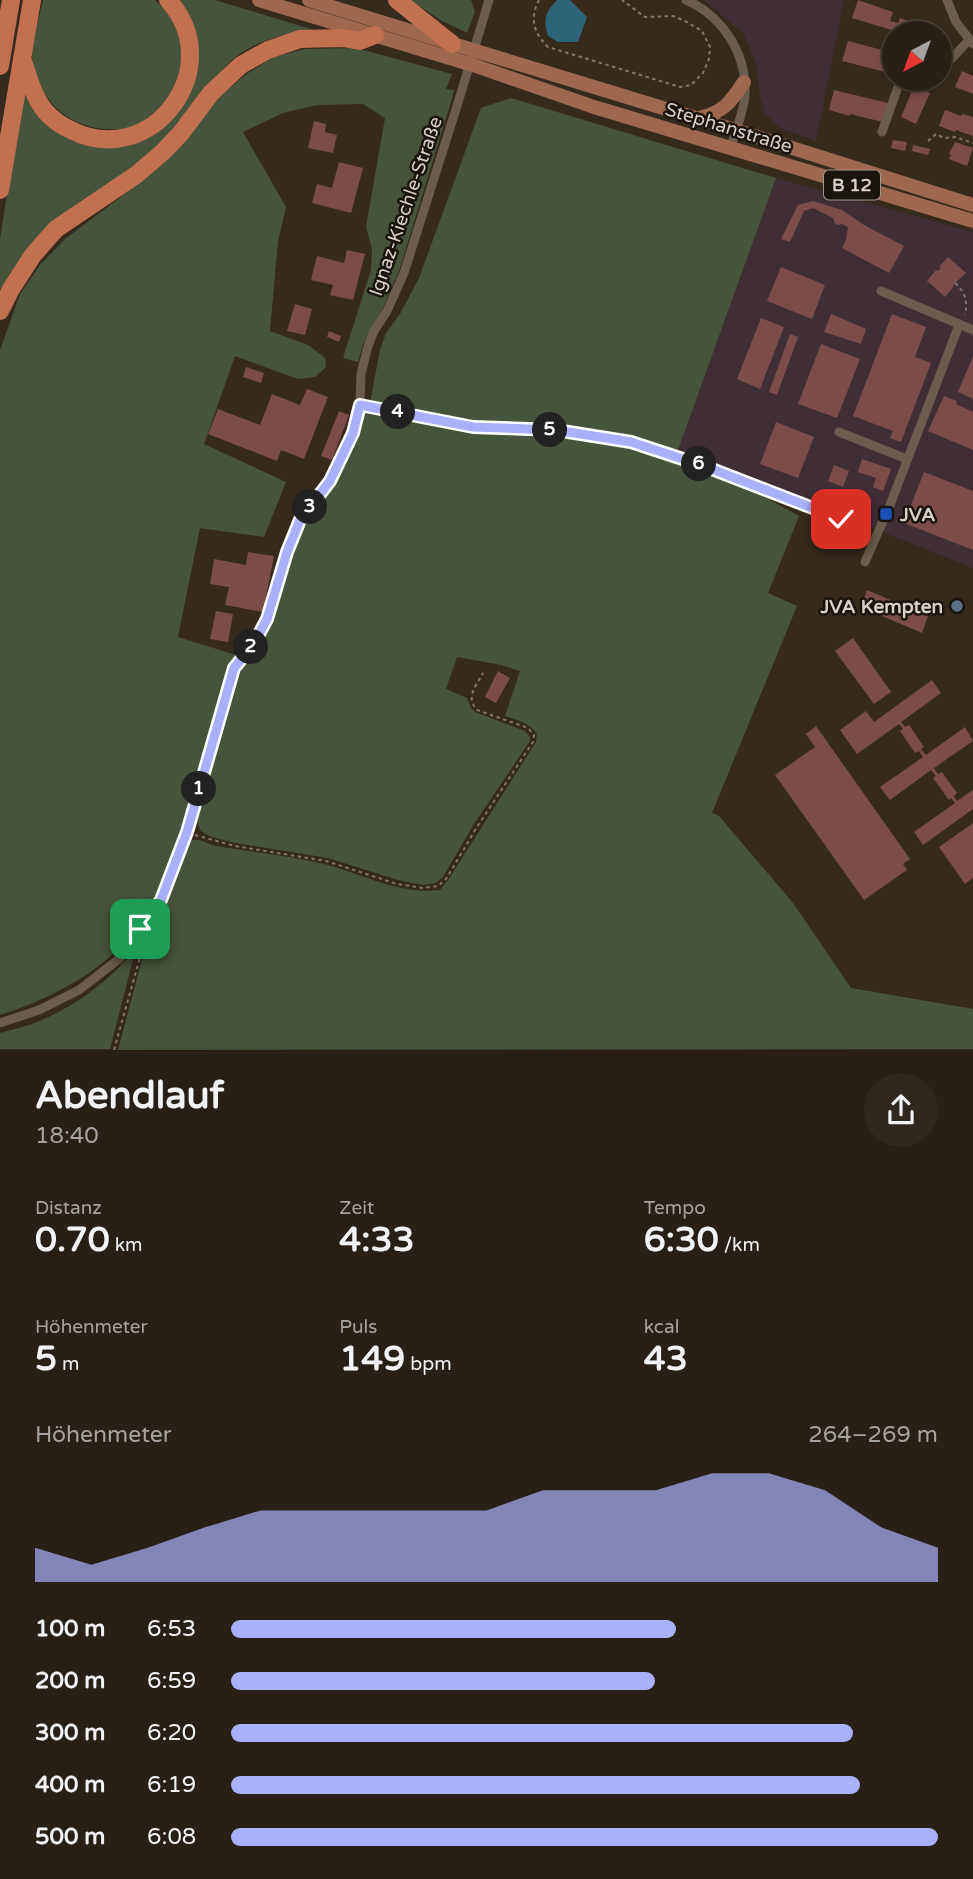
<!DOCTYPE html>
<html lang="de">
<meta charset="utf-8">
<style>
:root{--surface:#282016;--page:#30281f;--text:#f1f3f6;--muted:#a5a3a1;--line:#443e35;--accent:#aab0fb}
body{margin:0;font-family:"Varela Round",sans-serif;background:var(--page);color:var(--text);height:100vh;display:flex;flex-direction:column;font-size:26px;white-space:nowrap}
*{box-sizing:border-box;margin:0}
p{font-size:23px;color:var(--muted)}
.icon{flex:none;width:38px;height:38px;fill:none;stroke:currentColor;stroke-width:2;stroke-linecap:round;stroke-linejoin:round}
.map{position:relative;height:1050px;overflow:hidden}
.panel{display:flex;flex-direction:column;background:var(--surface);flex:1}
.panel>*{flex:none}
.needle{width:46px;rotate:221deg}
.tools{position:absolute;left:882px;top:21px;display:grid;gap:14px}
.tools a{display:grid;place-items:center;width:70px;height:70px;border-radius:50%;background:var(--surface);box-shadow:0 4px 10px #0003,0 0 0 2px var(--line);font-size:35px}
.pin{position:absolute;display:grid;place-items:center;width:60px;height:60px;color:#fff;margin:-30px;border-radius:14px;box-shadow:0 4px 10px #0006}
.km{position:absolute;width:35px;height:35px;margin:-18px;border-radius:50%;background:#222;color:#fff;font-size:19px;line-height:35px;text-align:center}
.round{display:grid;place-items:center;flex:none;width:74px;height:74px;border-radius:37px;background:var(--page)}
.overview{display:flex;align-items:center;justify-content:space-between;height:119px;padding:0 35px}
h1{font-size:38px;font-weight:700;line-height:52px}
.metrics{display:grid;grid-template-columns:repeat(3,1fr);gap:10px;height:119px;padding:7px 35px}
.metrics div{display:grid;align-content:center}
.metrics b{font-size:35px;font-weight:700}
.metrics small{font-size:19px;font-weight:400}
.metrics p{font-size:19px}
.chart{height:196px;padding:14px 35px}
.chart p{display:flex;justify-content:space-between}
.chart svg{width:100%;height:126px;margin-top:7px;fill:var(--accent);opacity:.7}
ul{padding:0 35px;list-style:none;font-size:23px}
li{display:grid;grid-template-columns:112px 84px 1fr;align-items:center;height:52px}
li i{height:18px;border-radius:9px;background:var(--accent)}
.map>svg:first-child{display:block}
.industrial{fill:#402e37}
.green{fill:#47543c}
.water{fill:#2e6478}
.building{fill:#7c4c4a}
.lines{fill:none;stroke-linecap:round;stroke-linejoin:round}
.path{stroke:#7f756a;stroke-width:2;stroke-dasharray:3.5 3.5;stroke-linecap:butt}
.street{stroke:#6a5c4e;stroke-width:9}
.primary{stroke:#9e684f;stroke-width:14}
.highway{stroke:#c17050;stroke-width:18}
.route-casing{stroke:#fff;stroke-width:14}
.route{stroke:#aab0fb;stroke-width:9}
.transit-dot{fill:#1a4fb4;stroke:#19140e;stroke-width:2.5}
.service-dot{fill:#5c6f8a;stroke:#19140e;stroke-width:2.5}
.labels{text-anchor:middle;stroke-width:5;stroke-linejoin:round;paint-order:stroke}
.shield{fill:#19140e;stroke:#9f9890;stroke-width:2}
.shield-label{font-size:18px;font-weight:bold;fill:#d8d0c8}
.street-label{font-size:19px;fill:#d8d0c8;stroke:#19140e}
.poi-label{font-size:19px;font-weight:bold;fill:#d8d0c8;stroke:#19140e;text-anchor:start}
</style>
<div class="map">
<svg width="973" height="1050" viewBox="0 0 973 1050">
<rect width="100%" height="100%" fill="#362a1d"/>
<path class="industrial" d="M704,0H844L816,141L780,128L765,113L760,97L756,62L743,33Z
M776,178L973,232V568L678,450Z"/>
<path class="green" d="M43,0H155C161,6 169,13 173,20C191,59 178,99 142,122C131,129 118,130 106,129C66,127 37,97 32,58C31,44 40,15 43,0Z
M178,0H215L314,30C286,33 262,39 238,55C231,60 225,67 219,74C198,97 181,126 157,147C135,168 108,183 83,200C49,224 21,254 0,290V239L23,91C26,97 29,104 33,110C56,142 97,151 133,142C144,139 163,130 169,120C172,115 194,51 195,44C196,34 185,7 178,0Z
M410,0H471L475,12L467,33L442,21Z
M356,48L452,74L446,89L454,90L451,102L399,271L383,308L363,344L358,362L343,358L371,270L372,249L366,227L385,118L363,104L317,105L283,113L243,132L286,207L278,241L270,331L308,345L325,358L326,367L315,377L298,379L235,356L204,444L286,482L264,537L200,528L178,637L236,655L229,666C210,731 194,797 170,860C161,884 153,908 137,928C103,972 52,998 0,1015V350L20,294L40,265L65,239L147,177L216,99L248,73L274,57L305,49Z
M511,98L776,178L678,450L633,438L557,425L473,424L370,403L380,350L386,333L400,314L419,278L481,108Z
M366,410C402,416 436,425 472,431C500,435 529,432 557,435C642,444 726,473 799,516L768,593L797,606L712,813L719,816L793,903L851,988L973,1009V1049L118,1050L150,929L166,903L187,844C195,836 202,841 212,845C249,852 287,855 324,864C364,874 397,895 440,890L448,880L536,742L537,734C530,723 517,720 505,716L520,671L501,665L457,657L446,689L467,698L471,708L475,712L525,731L530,737V741L474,824L443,877L436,883L423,885L398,880L328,858L235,843L212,837L201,831L197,823V816L241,669L257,647L271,621L291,553L306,523L335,484L358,433L362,415Z
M136,948L110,1049H0V1033C14,1029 29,1026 42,1020C78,1004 111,980 136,948Z"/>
<path class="water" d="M557,0H570L587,17L578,42H558L548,36C543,18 545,13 557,0Z"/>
<path class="building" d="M858,0L893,12L890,21L898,23L900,18L914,23L911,33H895V31L852,18Z
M848,41L890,52L885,72L842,61Z
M962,71L973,76V94L955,87Z
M914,86L930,93L916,124L901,117Z
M834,90L888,103L883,122L850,114V116L829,110Z
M945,110L961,116L962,114L973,117V136L956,130L955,132L939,126Z
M314,121L326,124L325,132L337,135L333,153L308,148Z
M893,140L907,142L905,151L891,148Z
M955,142L973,148L967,166L949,159L951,155L949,154Z
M913,145L930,149L928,155L912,151Z
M339,162L363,168L351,213L312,203L317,184L332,188Z
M813,201L842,210L864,225L904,246L889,273L842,248L846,240L848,227L842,224L838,225L835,224L833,218L813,208L804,211L790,242L781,239L798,205Z
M347,250L365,254L353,300L330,295L333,285L311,280L317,256L344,263Z
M948,257L966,273L953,285L954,286L945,297L927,281L936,270L938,271L941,268L939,267Z
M781,267L825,285L812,319L767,301Z
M295,304L312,309L305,335L287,331Z
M831,314L866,329L861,344L824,332Z
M892,314L926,327L915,357L931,363L901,442L890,438L893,431L853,416Z
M761,318L784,327L760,389L737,379Z
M329,331L341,336L339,342L327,337Z
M790,334L798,337L777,395L769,392Z
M821,344L860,359L837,418L798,404Z
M973,356V399L958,392Z
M246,367L264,373L261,383L243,377Z
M307,389L328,397L304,459L281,450L277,461L208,434L218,409L260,425L272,394L300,405Z
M944,396L957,401L956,404L973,412V450L928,431Z
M339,411L349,415L332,460L321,456Z
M776,422L814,437L798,478L760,464Z
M862,459L891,469L883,491L873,487L876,478L858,472Z
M834,465L849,471L843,487L828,481Z
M924,472L973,491V550L904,523Z
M248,552L274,556L263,612L225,605L229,587L210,584L214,559L246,565Z
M867,590L928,616L922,633L861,607Z
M216,611L233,614L228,642L210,639Z
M853,638L891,692L874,704L835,651Z
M498,671L510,678L496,703L485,697Z
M932,680L941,693L901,722L905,727L909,725L924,747L921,749L926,755L965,727L973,741L934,768L938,774L942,772L957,793L954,796L957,801L973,790V809L923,845L914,832L955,803L951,798L949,800L933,778L936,776L931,770L890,800L880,787L923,757L919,751L915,753L900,731L903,729L899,724L857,754L840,730L866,711L874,722Z
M816,726L910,859L903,864L907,870L864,900L775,775L815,747L806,734Z
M973,823V878L965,884L939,847Z"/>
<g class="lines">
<path class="path" d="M539,0C529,19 534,33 548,47L680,87L691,85L703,73L709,59L710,47L702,31L685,21L673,16L645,17L622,0
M928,141L936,134L944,138L955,137L973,143
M955,283C965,292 968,301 965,315
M369,407L473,427L556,430L631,442L704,466L841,519
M195,835L235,846L326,861L397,884L423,888L438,886L446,879L477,827L533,742L534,735L528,728L477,710C465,696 476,687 483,673
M114,1050L142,950L141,944"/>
<path class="street" d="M686,0C723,16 747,54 745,95C744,111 735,132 731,147
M947,0L956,22L973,44
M940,71L969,40
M882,132L898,87L903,79
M881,291L973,330
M839,432L907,459
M865,562L890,505L959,325
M0,1023L39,1010L79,990L119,959L161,900L187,832L234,668L253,645L267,619L287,552L300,520L330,481L353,433L360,405L361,374L368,346L374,331L387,311L404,273L457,106L489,0"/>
<path class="primary" d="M259,0L476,66L594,107L973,221
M309,0L735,130L973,205
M699,118C724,112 730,103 744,82"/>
<path class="highway" d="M397,0L452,44
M22,58C28,76 33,96 45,111C52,119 62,126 71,130C152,171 229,67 168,0
M0,66L11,0
M0,190L32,0
M0,311L11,289L33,255L56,229L136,175L163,152L181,133L211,93L241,65L268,50L300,39L343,38L360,41L375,35"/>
</g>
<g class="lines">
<defs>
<path id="route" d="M140,929L161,900L187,832L234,668L253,645L267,619L287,552L300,520L330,481L353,433L360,405L473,427L556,430L631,442L704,466L841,519"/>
</defs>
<use href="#route" class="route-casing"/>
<use href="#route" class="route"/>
</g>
<rect class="transit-dot" x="879" y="507" width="14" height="14" rx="3.5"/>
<circle class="service-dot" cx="957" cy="606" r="7"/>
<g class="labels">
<rect class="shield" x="824" y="170.5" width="56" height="29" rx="5"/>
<g class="shield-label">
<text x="852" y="191">B 12</text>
</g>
<g class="street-label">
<text transform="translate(729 127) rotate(17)" y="7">Stephanstraße</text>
<text transform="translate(405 206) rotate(-71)" y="7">Ignaz-Kiechle-Straße</text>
</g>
<g class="poi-label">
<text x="900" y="521">JVA</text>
<text x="943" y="613" text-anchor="end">JVA Kempten</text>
</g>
</g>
</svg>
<div class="tools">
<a><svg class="needle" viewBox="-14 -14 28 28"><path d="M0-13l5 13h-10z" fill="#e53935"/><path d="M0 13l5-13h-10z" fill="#a5a3a1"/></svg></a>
</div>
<div class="pin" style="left:140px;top:929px;background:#1e9e55"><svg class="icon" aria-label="arrive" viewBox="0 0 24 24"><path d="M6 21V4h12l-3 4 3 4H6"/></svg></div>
<div class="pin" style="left:841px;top:519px;background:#d93025"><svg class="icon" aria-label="check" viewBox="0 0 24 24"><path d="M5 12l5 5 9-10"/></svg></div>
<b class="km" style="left:199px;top:789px">1</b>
<b class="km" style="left:251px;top:647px">2</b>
<b class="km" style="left:310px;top:507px">3</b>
<b class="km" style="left:398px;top:412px">4</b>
<b class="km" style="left:550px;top:430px">5</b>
<b class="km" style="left:699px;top:464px">6</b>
</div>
<section class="panel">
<div class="overview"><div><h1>Abendlauf</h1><p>18:40</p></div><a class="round"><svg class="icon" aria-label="share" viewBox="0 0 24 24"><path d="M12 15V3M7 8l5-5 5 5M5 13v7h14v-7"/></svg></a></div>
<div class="metrics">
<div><p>Distanz</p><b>0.70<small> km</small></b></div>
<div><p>Zeit</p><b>4:33</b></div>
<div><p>Tempo</p><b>6:30<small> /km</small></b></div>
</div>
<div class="metrics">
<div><p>Höhenmeter</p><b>5<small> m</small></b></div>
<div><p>Puls</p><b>149<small> bpm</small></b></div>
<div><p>kcal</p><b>43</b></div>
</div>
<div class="chart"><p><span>Höhenmeter</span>264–269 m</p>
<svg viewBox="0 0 160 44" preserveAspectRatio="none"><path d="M0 44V32L10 38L20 32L30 25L40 19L50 19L60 19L70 19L80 19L90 12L100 12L110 12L120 6L130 6L140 12L150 25L160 32V44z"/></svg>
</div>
<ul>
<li><b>100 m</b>6:53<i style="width:63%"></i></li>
<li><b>200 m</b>6:59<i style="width:60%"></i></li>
<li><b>300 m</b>6:20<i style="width:88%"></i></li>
<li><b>400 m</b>6:19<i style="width:89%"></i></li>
<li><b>500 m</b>6:08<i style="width:100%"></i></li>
</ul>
</section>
